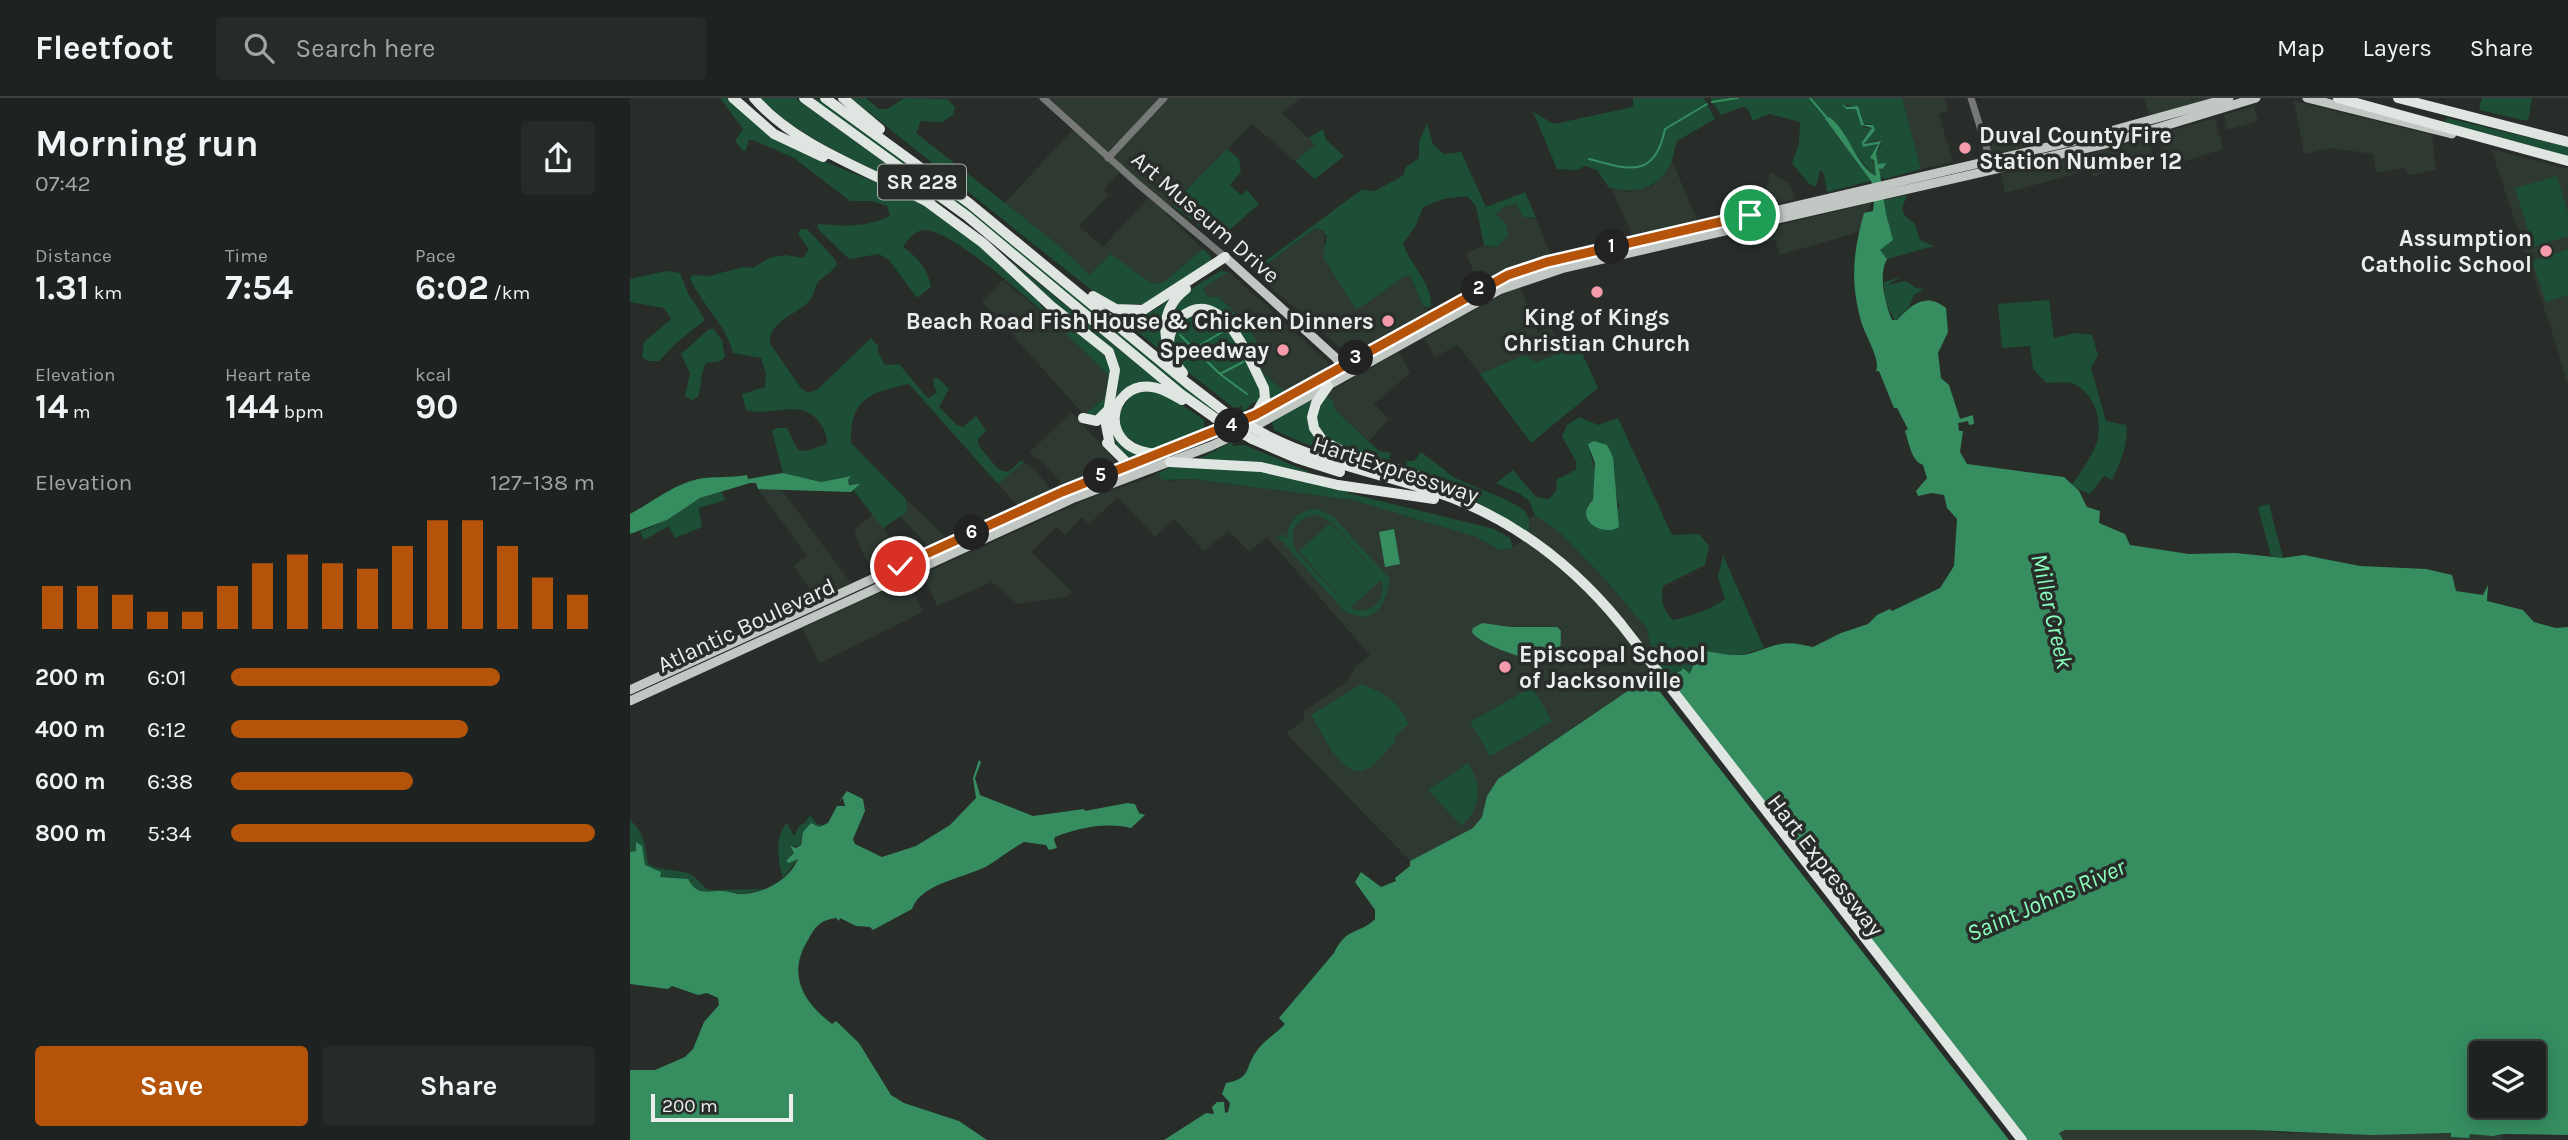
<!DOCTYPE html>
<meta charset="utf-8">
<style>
:root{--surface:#1e2220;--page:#262a29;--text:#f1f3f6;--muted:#a1a4a5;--line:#3c3f3e;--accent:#b45309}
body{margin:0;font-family:Karla,sans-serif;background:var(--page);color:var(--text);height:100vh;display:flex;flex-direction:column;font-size:26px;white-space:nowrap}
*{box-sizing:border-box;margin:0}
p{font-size:23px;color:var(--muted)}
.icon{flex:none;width:38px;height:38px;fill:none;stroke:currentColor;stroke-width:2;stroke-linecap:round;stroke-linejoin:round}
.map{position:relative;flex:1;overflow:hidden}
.panel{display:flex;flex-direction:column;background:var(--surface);width:630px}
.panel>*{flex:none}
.tools{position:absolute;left:1839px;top:943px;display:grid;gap:14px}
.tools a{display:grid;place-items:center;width:77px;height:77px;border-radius:7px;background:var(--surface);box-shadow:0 4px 18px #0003,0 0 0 2px var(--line);font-size:35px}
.scale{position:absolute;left:21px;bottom:18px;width:142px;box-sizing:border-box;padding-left:7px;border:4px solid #ebeeec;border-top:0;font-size:19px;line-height:24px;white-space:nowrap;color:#ebeeec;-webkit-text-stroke:5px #282d2a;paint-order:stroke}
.pin{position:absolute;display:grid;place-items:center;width:60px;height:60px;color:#fff;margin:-30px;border:4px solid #fff;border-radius:50%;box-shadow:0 2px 7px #0007}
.km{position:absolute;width:35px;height:35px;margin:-18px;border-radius:50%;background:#222;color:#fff;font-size:19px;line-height:35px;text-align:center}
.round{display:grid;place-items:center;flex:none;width:74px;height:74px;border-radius:7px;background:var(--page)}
.summary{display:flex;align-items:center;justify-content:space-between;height:119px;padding:0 35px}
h1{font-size:38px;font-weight:700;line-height:52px}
.metrics{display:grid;grid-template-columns:repeat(3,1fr);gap:10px;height:119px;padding:7px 35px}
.metrics div{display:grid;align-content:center}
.metrics b{font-size:35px;font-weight:700}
.metrics small{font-size:19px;font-weight:400}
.metrics p{font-size:19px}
.chart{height:196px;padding:14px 35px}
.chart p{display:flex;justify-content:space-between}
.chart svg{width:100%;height:126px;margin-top:7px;stroke:var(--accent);stroke-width:6}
.button{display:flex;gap:14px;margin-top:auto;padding:14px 35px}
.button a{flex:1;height:80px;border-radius:7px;background:var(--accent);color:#fff;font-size:28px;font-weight:700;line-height:80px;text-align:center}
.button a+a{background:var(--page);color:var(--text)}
ul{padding:0 35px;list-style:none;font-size:23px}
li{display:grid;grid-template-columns:112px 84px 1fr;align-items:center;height:52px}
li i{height:18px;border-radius:9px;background:var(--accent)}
header{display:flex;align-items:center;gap:42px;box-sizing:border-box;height:98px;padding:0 35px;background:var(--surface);border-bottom:2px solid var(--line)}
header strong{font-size:33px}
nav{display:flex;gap:38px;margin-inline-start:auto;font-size:24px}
.search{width:490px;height:63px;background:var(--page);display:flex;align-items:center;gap:18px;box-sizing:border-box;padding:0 24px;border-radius:7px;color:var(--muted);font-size:26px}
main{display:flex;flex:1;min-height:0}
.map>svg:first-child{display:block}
.built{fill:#2e3932;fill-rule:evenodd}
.green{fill:#1c4f35;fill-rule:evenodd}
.water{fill:#358d60;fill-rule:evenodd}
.pier{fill:#282d2a}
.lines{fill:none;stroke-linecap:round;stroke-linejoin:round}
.stream{stroke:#358d60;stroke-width:2}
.minor{stroke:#777977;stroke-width:7}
.major{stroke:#c1c7c3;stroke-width:9}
.highway{stroke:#dfe6e1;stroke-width:10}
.highway-bridge{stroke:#dfe6e1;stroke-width:10}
.route-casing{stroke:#fff;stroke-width:14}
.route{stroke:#b45309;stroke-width:9}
.poi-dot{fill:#f39aab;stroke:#282d2a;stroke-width:2.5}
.labels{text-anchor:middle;stroke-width:7;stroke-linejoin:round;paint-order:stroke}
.shield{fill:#282d2a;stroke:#b0b4b2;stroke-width:2}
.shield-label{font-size:21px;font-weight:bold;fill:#ebeeec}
.poi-label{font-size:23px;font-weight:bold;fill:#ebeeec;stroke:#282d2a;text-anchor:end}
.street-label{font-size:23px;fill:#ebeeec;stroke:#282d2a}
.water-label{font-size:24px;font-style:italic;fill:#89fdbc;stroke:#282d2a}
</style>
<header>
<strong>Fleetfoot</strong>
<div class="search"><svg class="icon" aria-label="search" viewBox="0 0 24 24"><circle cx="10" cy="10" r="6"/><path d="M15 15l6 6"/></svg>Search here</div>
<nav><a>Map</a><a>Layers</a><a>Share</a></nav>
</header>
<main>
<section class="panel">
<div class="summary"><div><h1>Morning run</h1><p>07:42</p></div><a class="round"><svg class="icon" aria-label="share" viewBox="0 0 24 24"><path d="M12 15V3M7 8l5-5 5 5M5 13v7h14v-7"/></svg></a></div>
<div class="metrics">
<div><p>Distance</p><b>1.31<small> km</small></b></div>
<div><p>Time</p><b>7:54</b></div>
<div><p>Pace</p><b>6:02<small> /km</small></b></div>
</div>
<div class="metrics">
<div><p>Elevation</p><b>14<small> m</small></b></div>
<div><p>Heart rate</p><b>144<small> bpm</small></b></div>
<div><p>kcal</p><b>90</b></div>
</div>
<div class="chart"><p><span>Elevation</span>127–138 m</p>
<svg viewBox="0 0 160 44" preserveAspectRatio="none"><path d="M5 44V29M15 44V29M25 44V32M35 44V38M45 44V38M55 44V29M65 44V21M75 44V18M85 44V21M95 44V23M105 44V15M115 44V6M125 44V6M135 44V15M145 44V26M155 44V32"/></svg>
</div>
<ul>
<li><b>200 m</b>6:01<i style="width:74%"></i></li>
<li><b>400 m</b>6:12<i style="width:65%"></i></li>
<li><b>600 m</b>6:38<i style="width:50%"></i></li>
<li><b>800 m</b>5:34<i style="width:100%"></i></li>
</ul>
<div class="button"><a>Save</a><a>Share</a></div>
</section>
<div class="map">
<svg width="1938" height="1042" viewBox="0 0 1938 1042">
<rect width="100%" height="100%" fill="#282d2a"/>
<path class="built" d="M419,0H671L652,15L686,47L665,63L622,26L535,115L573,151L534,184L522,186L513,181L481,156L460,178L427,146L374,106L447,27ZM489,75L518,100L473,149L449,128L479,97L474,92Z
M1272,0H1314L1318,13L1309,16L1323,64L1291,71Z
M1514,0H1582L1520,19Z
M1664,3L1802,37L1806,72L1778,77L1775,70L1746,75L1743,56L1701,50L1674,56Z
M1624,8L1628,23L1597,32L1594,17Z
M1585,20L1593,51L1537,69L1527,37Z
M1378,28L1382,37L1404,31L1408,46L1363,56L1357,35Z
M1517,40L1524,59L1463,79L1457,56Z
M1861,51L1938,71V287L1923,237Z
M1448,58L1453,74L1375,95L1371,76Z
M1042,63L1068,124L1003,139L982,91L999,94L1022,88L1035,75Z
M1140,74L1160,86L1165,101L1133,109Z
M1241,105L1229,134L1150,157L1146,142L1112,151L1107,137Z
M886,106L899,121L906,120L921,157L879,170L848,185L836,155L854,147L866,149V117L874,109Z
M684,131L695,134L694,145L731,209L774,178H779L793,208L799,213L724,255H716L625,175Z
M599,174L698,264L697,271L656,294L634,276L629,265L626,242L618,232L578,199L572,189Z
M373,182L444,242L478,277L475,299L454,317L352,203Z
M890,189L908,234L921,228L932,255L906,264L894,257L850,276L828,247L805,259L794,241L861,202Z
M769,254L780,275L744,306L759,321L739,343L705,312L703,304L695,296Z
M441,314L488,365L433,387L412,364L399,355Z
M394,364L406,373L422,393L388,408L368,386Z
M529,376L536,383L563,381L722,402L846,439L870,452L883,450L893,442L899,434V420L905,417L930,435L975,481L1017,531L1025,568L1018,582L1011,584L868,681L857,698L852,719L844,730L780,763L656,635L674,622L673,614L717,584L725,569L740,557L637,439L619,454L599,433L574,453L544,421L525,439L488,399L459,426L452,419L435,437L426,429L401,454L442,494L436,499L387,506L362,484L307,508L293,476L462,399Z
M128,391H151L221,485L187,500L163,468L177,458Z
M276,401L317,441L299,449L270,418L277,414Z
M243,416L275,459L245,474L232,454L224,432Z
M278,482L293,514L190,565L172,530Z
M1435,1032H1622L1656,1035L1857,1036L1863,1038L1874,1036L1872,1042H1433L1429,1035Z"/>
<path class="green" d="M90,0H99L176,56L272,95L315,120L336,135L406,199L412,209L474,254L481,268L475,312L471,318L454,317L475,299L478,277C452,249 326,128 293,132C283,134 279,140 273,149C286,157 299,173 301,189L287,200L259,162L249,156L219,161L187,130L188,126C214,128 236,130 260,118L257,108L242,103H220L164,60L123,42H119L116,52L113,53L105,43L113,31Z
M130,0H165L313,107C251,71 181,50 130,0Z
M180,0C200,0 239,35 256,48C371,133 480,225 590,316L570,306Z
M221,0H236L249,11H258L274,0L317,1L325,9L323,17L312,24L291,23L286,35L427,146L460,177L481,156L522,186L534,184L573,151L581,158V164L513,206L489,207L472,200L407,149Z
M1003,0H1074L1085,21L1047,43C1044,50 1044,57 1041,65C1029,91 1006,96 979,90L967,72L955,68L946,72L927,71L903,14L924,26L1003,9Z
M1080,0H1272L1291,71L1255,81L1252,79L1249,82V70H1253L1257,66H1248L1246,55L1251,47L1249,42L1234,46L1244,32L1241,26L1234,27L1231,16L1225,8L1215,7L1214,10L1226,11L1233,29L1242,31L1232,43L1235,49L1248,46L1242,59L1247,78C1236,75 1212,35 1204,23L1195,22L1241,83L1197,94L1194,76L1190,72L1186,89L1179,86L1162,65L1169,46L1170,24L1139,16L1123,23L1117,10L1112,9L1091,17Z
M1852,0H1902L1898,23L1849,12Z
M1817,20L1938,49V58L1815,24Z
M797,25L803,46L814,56L831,54L856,109L895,94L906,120L893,119L886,106L874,109L866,117L877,127L878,138L866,149L854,147L846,108L837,98L813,101L793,109L786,127L773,146C781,168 802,185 801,208L798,210L793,208L780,178H775L731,209L725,210L693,159L697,138L692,132L684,131L625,175L623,172L731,92L745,93L774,77L775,70L789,60V44Z
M693,31L696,42L714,58L685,81L665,63L685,47L679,40Z
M597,51L609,61L611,74L600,87L611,97L617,92L629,106L588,142L542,107Z
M1927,78L1938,115V138L1903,149L1885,90Z
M1277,97L1272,111L1275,118L1285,126L1290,142L1304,148L1257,161L1250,152L1255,145L1254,102Z
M170,131H177L205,161L207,167C201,175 191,179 187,186C184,191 184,198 180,202C168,217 138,222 140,246L171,290L178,295L187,292L241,240L248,248V254L255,267L269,266L296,298L299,300L307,294L303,286L304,280H308L319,291L309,309L327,327L333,329L346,318L356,333L348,341V347L369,372L378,374L392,362L394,364L368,386L279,286C239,295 220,300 221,345L276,401L277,414L253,430L224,393V387L217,385L219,378L191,384L153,375L142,333L146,330H157L168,352L177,353L197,346C197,339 196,336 193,330C176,296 143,320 116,312L112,296L135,289L136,275L131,260L103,255C96,227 74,209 60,181L62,177L79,178L113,169L123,170L139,160L155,157L173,160L179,151L168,136Z
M1938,151V197L1916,204L1902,163Z
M379,161L538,291L508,288L483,323L508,358L501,361C458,333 504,289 483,251L416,199Z
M36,173L50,175L58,195L75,222L46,245L29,263H17L12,259L14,244L41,221L34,210L0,204V181Z
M591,173L599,174L573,190L578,199H589L617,227L626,242L629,265L634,276L656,294L639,303L636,304V290L583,212L542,223L539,219C549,196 570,185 591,173Z
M1272,179L1256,187L1276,183L1286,190L1294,191L1284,197L1279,209L1265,223L1255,203L1254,184Z
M545,194L540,204L537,258L486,216C516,218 524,217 545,194Z
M1419,202L1424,240L1445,235L1462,237L1468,257L1461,270L1476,323L1496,327C1499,344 1490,366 1482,382L1474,378L1460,396L1441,388C1451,374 1461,360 1467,344C1473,323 1464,295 1444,286C1436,283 1424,285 1416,285L1403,271L1400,248L1372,250L1368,206Z
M576,215L599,230L632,292L631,303L622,305L613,315L612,308L604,310L549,267L545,261L542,237L559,217Z
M79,231H84L92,243L95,259L90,263L76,265C70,276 72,288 68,299L62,302L55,298L60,275L51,256Z
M949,248L968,290L901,345L850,276L894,257L906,264Z
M509,292L533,294L574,322V333L526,351H514L489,333L490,308Z
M695,296L703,304L705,312L749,353L761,355L759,362L753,365L697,344L685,320Z
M683,301L680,317L702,353L676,346L644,332L642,324Z
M949,319L968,327L988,320L1042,437L1069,436L1079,448L1075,467L1033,488C1031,502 1032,512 1043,522C1062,518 1079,512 1095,501L1088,479L1093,457L1134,550L1111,557L1060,556L1064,565L1061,576L1051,573L1038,578L1025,568L1017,531L975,481L930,435L905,417L899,403L890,396L866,385L883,372L906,399L919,401L926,393L927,381L946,372V363L932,339L937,327ZM959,354L985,374L984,389L989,409L978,433L964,429L957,407L963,402C965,385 967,369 959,354Z
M605,342L602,348L615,347L681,375L567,362Z
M791,354L825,380L879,403L894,412L899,420V434L831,395L775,370L777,363H784Z
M547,366L634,371L716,392L718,395L864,431L880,440L883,450L870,452L846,439L722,402L563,381L532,382L529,376L524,377Z
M91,394L96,402L69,410L72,429L45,440L39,428L14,442L10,434L37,422L70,400Z
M1639,406L1653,460L1641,458L1628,409Z
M687,411L703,418L760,481C755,506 746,530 714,513L648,439L652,436L657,441C657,423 669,412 687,411ZM687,417L701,424L751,480L700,425L669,453L718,509L667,454C656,436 666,418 687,417ZM751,482C759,503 740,518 720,510Z
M731,586C755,595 767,603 779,626L764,639L766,643C757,651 748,665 737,671C713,684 691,633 681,617Z
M902,589L922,623L860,658L840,624Z
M838,665C853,688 851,709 832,728L798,692Z
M180,717L186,725L194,728L173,734L170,747L160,750L164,755L157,763L168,761L153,780C148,763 144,738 157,725L164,738L170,727L175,725Z
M0,722C15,735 15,748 18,766C32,774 48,770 62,777C68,781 72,788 79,792L137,791L112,796L89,793L81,796L66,791L48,780L29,779L27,772L15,767L12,749L8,747L6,753L0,754Z"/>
<path class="water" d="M1212,6L1217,9L1228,8L1234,27H1243L1245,32L1234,46L1251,43L1246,55L1248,66L1257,65L1252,71L1249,70L1256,116L1263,142L1250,152L1257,161C1248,176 1255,206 1262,222H1267C1282,206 1296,194 1316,210L1318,234L1308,255L1311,280L1319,287L1330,321L1343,317L1344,326L1339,327L1338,323L1328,325L1329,333H1333L1330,354L1337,366L1434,379L1449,393L1457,409L1470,413L1469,425L1495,436L1500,447L1559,456L1606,455L1653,460L1674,457L1730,468L1796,471L1822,477L1826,493L1853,497L1858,487L1857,503L1893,512L1904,524L1926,530L1938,529V1037L1873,1036L1863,1038L1840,1036L1839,1040L1821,1039V1035L1741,1037L1622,1032H1435L1429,1035L1433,1042H534L576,1015L584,1016L582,1009L587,1004H594L595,1015L598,1014L600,1005L592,996L596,985C622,980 614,971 626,954C634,942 645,937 655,926L649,920L704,855C717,828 729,837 745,821V812L725,784L731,774L751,789L766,783L765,780L780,768V763L843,730L852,719L857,698L868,681L1011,584L1018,582L1020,574L1038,578L1051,573L1053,570L1060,576L1064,565L1055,553L1056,550C1076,551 1090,558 1109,557C1123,557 1136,548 1151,546C1163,544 1172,547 1183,549L1211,535L1238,526L1247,517L1260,511L1262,513L1310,490L1324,468L1327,421L1317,410L1314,397L1301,395L1288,398L1286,393L1297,380L1293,367C1281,363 1279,344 1275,333L1278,331L1267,310H1264L1249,273H1246C1251,261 1235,238 1231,223C1220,183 1223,155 1234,115L1243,113L1245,94L1241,83L1195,21L1199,19C1220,34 1224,66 1246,78L1244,62L1240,60L1248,46L1233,49L1232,44L1242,30L1231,27L1226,11H1216ZM1852,956H1904V1008H1852Z
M964,343L977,347L983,359L989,429C971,440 943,420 963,402L965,365L958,346Z
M153,375L191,384L221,378L218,382L219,387L230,386L221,394L128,391L126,385H120L70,400L37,422L0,436V416C21,405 44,386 68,381C85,378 101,380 117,377L118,381Z
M764,431L770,466L755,469L749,434Z
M852,525L881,529H927L931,533L930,562C926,563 923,564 919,564C904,565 849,547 842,534L843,530Z
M349,662L351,664L345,680L350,697L403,718L454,711L455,713L497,705L505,706L509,715L515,717L501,730C474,724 449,730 425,739L424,742L427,750L419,752L416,747L394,744C383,750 372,758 362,765C340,780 292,783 282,811L243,832L240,829L226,828L210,820L209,823L206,820C190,822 185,829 178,842C157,876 172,903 202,926L206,923L229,945L261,997L274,1005L329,1023L357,1042H0V972H25L55,959L63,951L74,924L89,907L88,900L77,895L68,897L42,888L38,891L0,886V754L6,753V744L12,748L15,767L31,774L30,779L58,781C67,798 77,793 92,793C99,793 107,797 114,796C135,795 160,781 168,761L159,765L156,763L164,755L160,748L166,750L171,747L173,734L181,725L189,729L198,725L207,708H215L213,700L209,704L217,693L233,701L235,713L223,741L225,746L252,759L286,748L320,727L346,700L343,680Z"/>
<path class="pier" d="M1022,565L1397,1042H1379L1016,576Z"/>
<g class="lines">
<path class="stream" d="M1180,0L1197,20
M1082,4L1108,0
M959,61C999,72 1025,81 1035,31L1077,6
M550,237L590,276L617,296
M565,250L594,233
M590,276L613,264"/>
<path class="minor" d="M413,0L507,85L595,159
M1341,0L1361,64
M478,60L534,0"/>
<path class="major" d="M1677,0L1822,36
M595,159L706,260L715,272
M0,592L410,404L625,317L852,189L891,172L1448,42L1599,0
M0,603L444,400L581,348L629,326L869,192L934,170L1475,46L1626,0"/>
<path class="highway" d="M103,0L144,36L193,59
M124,0C167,50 244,74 301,106
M174,0L337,118L551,296L585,320
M195,0L339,105L557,285L596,315
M213,0L250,31
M1708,0L1938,63
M1768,0L1938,44
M296,103L353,145L421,208L479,254L485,272L476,327L480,347
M463,198L486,211L513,212L595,159
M539,253C538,240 540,228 551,219C593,186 620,264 634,290L635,300L625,317
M553,275C531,250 527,213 556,191
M698,288L686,305L682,319L684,330L693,343L714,354L788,378L828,396
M453,320L467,323L478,312
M634,336C688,364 748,375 806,394C880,419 942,466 991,526L1392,1042
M622,341L666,360L710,374
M477,345L499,367
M530,356C464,354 478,283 522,289C533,290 542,297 552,302
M540,364L631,369L708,387L804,401"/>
<path class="highway-bridge" d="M596,315L634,336
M585,320L622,341"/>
</g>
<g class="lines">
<defs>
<path id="route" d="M270,468L432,394L625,317L878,177L917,164L1120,117"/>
</defs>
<use href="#route" class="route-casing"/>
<use href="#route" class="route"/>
</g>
<g class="poi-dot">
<circle cx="1335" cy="50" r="7"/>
<circle cx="1916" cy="153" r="7"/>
<circle cx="967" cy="194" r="7"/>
<circle cx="758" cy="223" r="7"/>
<circle cx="653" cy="252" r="7"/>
<circle cx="875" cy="569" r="7"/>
</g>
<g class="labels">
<rect class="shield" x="248" y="66.5" width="88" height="35" rx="5"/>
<g class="shield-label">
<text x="292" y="91">SR 228</text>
</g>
<g class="poi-label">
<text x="1349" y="45" text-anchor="start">Duval County Fire<tspan x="1349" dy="26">Station Number 12</tspan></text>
<text x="1902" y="148">Assumption<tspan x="1902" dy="26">Catholic School</tspan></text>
<text x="967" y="227" text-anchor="middle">King of Kings<tspan x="967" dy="26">Christian Church</tspan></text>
<text x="744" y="231">Beach Road Fish House &amp; Chicken Dinners</text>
<text x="639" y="260">Speedway</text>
<text x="889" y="564" text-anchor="start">Episcopal School<tspan x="889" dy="26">of Jacksonville</tspan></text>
</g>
<g class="street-label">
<text transform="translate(576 119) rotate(41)" y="8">Art Museum Drive</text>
<text transform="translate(766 371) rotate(18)" y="8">Hart Expressway</text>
<text transform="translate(116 527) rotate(-25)" y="8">Atlantic Boulevard</text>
<text transform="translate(1196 767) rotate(52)" y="8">Hart Expressway</text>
</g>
<g class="water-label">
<text transform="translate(1422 513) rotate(77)" y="8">Miller Creek</text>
<text transform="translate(1416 802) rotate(-24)" y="8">Saint Johns River</text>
</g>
</g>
</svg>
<div class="tools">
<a><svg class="icon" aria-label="layers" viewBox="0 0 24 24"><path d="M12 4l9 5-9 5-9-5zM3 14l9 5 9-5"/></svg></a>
</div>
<div class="scale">200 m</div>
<div class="pin" style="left:1120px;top:117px;background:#1e9e55"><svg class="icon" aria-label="arrive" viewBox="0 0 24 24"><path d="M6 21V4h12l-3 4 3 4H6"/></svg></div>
<div class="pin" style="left:270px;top:468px;background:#d93025"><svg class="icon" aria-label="check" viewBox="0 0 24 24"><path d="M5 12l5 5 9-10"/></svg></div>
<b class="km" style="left:982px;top:149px">1</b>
<b class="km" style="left:849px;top:191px">2</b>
<b class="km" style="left:726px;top:260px">3</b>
<b class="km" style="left:602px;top:328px">4</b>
<b class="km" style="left:471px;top:378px">5</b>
<b class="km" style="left:342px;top:435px">6</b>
</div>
</main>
